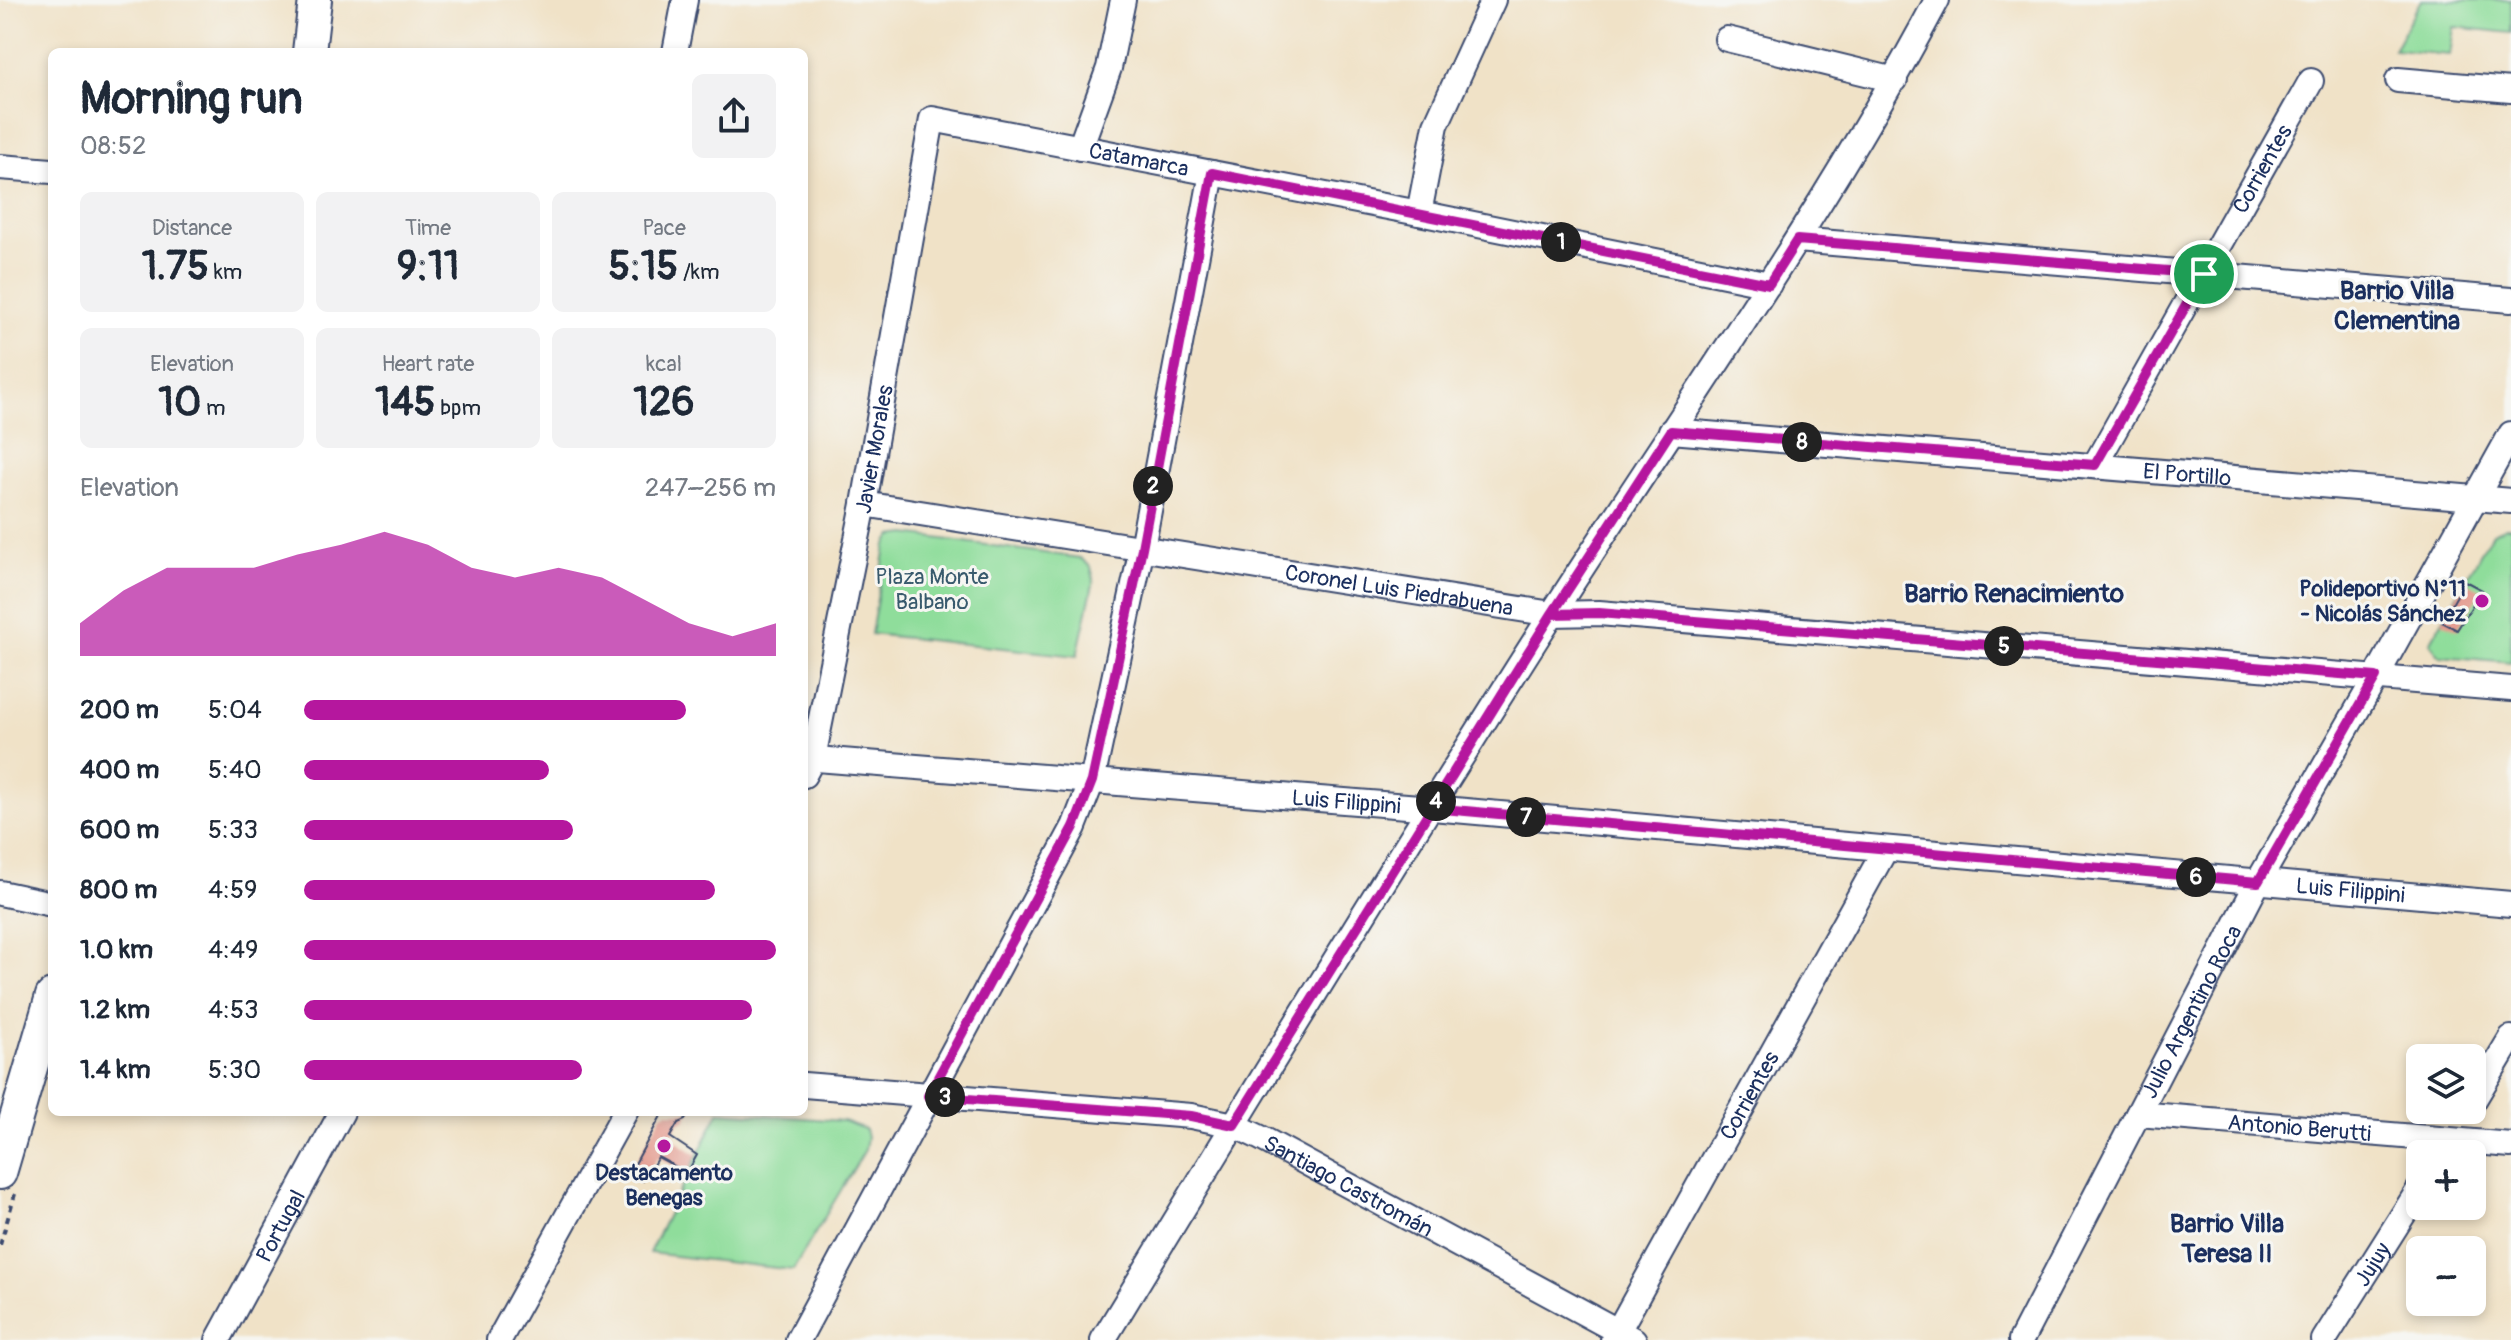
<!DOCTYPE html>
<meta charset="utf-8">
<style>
:root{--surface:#fff;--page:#f2f2f3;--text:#1f2937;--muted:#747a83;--accent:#b5179e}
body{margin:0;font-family:Pangolin,sans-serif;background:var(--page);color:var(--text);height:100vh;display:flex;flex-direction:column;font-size:30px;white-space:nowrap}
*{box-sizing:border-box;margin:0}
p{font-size:26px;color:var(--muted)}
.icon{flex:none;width:44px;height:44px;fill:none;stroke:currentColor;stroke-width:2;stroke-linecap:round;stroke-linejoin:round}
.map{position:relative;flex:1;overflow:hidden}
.sheet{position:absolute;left:48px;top:48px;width:760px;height:1068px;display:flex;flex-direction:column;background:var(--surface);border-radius:12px;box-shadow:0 4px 12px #0003}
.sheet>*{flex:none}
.fabs{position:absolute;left:2406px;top:1044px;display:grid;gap:16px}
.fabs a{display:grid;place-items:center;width:80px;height:80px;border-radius:12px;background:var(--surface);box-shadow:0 4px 12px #0003;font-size:40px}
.pin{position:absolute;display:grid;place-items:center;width:68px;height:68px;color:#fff;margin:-34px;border:4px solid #fff;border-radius:50%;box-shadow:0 2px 8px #0007}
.km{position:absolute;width:40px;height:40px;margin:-20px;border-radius:50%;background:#222;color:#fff;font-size:22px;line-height:40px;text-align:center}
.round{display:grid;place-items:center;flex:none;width:84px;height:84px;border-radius:12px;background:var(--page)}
.summary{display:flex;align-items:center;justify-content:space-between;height:136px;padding:0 32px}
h1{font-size:44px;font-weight:800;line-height:60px}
.figures{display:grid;grid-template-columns:repeat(3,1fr);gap:12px;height:136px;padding:8px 32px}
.figures div{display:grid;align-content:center;border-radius:12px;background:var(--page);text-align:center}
.figures b{font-size:40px;font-weight:800}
.figures small{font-size:22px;font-weight:400}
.figures p{font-size:22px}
.chart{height:224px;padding:16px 32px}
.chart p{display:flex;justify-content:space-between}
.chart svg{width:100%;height:144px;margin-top:8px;fill:var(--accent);opacity:.7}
ul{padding:0 32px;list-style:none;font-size:26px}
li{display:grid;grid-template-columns:128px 96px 1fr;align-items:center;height:60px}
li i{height:20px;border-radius:10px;background:var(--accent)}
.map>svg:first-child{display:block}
.green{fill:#8fdd9b;stroke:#55867c;stroke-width:2}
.building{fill:#e39a8e}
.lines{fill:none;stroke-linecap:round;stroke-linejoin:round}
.minor-casing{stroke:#3b4a6e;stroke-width:28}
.major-casing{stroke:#3b4a6e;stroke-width:36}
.path{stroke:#3b4a6e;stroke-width:4;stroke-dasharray:6 6;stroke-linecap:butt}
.minor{stroke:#fff;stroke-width:24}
.major{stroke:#fff;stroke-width:32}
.route-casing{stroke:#fff;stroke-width:16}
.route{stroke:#b5179e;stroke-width:10}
.poi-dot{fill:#b5179e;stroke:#f6f6f2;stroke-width:3}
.labels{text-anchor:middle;stroke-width:6;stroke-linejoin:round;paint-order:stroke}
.street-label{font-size:22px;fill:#1b2f5e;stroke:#f6f6f2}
.park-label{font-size:22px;fill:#385a6d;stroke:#f6f6f2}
.poi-label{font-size:22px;font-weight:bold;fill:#1b2f5e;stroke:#f6f6f2;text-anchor:end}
.quarter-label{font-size:26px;font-weight:bold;fill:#1b2f5e;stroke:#f6f6f2}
</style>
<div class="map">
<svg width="2511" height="1340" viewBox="0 0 2511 1340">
<rect width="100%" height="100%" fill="#f6f6f2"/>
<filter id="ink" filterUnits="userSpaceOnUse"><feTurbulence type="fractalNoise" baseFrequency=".0125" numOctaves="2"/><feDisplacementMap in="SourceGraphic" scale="16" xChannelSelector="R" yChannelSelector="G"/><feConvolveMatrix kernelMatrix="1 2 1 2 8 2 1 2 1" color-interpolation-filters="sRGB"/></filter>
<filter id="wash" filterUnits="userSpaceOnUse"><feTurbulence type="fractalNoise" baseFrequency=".006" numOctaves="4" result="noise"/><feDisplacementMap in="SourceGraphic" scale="32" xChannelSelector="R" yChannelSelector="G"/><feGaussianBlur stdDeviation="1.8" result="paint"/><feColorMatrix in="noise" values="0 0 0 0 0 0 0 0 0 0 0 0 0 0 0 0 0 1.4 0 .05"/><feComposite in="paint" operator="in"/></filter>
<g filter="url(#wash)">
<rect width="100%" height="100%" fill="#f0e2c7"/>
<path class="green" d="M2421,0H2511V33L2454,27L2450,55L2394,50Z
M2506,527H2511V662L2440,656L2430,643L2492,533Z
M907,534L1080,558L1091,567L1094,580L1077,656L871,634L886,546L892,536Z
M719,1112L843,1121L865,1129L867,1138L865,1150L793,1270L649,1253Z"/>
<g id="blocks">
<path class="building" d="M2465,581L2482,590L2457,630L2442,622Z
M667,1112H690L685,1120L678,1123L670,1137L697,1155L687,1173L658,1157L643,1181L630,1173L662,1114Z"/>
</g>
</g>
<g filter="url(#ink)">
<use href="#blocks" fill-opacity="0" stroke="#3b4a6e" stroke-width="2"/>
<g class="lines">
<defs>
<g id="minor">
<path d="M1727,39L1895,80"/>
<path d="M675,52L685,0"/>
<path d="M2398,80L2511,90"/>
<path d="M1080,148L1109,68L1123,0"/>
<path d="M0,167L52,171"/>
<path d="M1419,213L1436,125L1493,0"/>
<path d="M1797,240L2511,300"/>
<path id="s1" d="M1671,431L2511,501"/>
<path id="s2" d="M2095,465L2311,81"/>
<path id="s3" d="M864,504L1552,614L1599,613L2511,689"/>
<path id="s4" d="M804,758L1432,808L2511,904"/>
<path id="s5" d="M804,775L813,758L864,504L932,119L1419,213L1769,284"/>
<path d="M0,893L52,904"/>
<path id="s6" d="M804,1085L1191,1116L1234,1125L1261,1138L1634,1340"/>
<path d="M2472,1103L2511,1038"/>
<path id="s7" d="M2138,1114L2511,1145"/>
<path id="s8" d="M218,1340L342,1112"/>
<path d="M499,1340L625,1112"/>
<path d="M798,1340L1074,827L1092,781L1142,548L1212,173"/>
<path d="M1103,1340C1251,1096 1400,852 1554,611C1684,409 1824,213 1937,0"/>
<path id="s9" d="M1613,1340L1885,850"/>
<path id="s10" d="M2021,1340L2258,882L2376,677L2511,434"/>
<path id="s11" d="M2324,1340L2420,1188"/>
</g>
<path id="major" d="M309,52L315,0
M0,1173L52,996"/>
</defs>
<use href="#minor" class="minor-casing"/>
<use href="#major" class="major-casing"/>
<path class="path" d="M0,1245L15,1194"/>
<use href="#minor" class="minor"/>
<use href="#major" class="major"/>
</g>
</g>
<g class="lines" filter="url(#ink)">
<defs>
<path id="route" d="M2204,274L1797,240L1769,284L1212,173L1142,548L1092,781L1074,827L928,1096L1191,1116L1234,1125L1552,614L1599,613L2376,677L2258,882L1432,808L1552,614L1671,431L2095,465L2204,274"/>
</defs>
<use href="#route" class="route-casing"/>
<use href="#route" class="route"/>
</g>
<g class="poi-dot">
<circle cx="2482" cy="601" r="8"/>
<circle cx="664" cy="1146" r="8"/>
</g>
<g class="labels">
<g class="street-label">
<text dy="8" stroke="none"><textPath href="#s5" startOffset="880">Catamarca</textPath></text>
<text dy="8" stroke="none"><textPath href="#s2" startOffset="340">Corrientes</textPath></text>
<text dy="8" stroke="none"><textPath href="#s5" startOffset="334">Javier Morales</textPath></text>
<text dy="8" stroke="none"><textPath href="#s1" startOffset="518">El Portillo</textPath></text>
<text dy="8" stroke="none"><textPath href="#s3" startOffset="542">Coronel Luis Piedrabuena</textPath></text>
<text dy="8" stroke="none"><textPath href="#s4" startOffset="544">Luis Filippini</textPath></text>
<text dy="8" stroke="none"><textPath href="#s4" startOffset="1552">Luis Filippini</textPath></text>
<text dy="8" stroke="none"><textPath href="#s10" startOffset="370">Julio Argentino Roca</textPath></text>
<text dy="8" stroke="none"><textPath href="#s9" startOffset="280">Corrientes</textPath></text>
<text dy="8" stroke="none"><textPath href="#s7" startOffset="162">Antonio Berutti</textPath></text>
<text dy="8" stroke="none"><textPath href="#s6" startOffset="562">Santiago Castromán</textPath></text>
<text dy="8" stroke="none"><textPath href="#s8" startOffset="130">Portugal</textPath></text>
<text dy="8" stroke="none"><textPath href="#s11" startOffset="90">Jujuy</textPath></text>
</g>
<g class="park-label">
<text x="932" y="584">Plaza Monte<tspan x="932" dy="25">Balbano</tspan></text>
</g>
<g class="poi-label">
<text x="2466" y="596">Polideportivo N°11<tspan x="2466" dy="25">- Nicolás Sánchez</tspan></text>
<text x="664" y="1180" text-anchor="middle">Destacamento<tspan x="664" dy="25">Benegas</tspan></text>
</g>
<g class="quarter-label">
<text x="2397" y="299">Barrio Villa<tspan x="2397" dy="30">Clementina</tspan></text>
<text x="2014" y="602">Barrio Renacimiento</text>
<text x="2227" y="1232">Barrio Villa<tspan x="2227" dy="30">Teresa II</tspan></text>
</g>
</g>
</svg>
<div class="fabs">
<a><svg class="icon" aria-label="layers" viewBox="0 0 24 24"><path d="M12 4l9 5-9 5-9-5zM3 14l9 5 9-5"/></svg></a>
<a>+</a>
<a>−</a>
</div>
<div class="pin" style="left:2204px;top:274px;background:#1e9e55"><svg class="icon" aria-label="arrive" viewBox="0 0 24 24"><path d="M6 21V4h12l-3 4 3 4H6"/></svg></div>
<b class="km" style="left:1561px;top:242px">1</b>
<b class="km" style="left:1153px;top:486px">2</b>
<b class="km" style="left:945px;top:1097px">3</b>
<b class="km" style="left:1436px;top:801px">4</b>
<b class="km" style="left:2004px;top:646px">5</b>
<b class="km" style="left:2196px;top:877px">6</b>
<b class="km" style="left:1526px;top:817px">7</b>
<b class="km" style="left:1802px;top:442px">8</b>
<section class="sheet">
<div class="summary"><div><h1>Morning run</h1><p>08:52</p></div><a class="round"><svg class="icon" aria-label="share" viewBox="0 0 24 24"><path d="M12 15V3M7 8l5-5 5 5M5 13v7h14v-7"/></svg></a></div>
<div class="figures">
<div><p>Distance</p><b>1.75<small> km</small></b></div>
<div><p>Time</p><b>9:11</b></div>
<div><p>Pace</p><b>5:15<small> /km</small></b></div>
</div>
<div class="figures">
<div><p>Elevation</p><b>10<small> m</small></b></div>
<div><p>Heart rate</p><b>145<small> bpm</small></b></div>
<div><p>kcal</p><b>126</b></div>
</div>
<div class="chart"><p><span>Elevation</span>247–256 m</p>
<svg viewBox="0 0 160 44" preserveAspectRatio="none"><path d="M0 44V34L10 24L20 17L30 17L40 17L50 13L60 10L70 6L80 10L90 17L100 20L110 17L120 20L130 27L140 34L150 38L160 34V44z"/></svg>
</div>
<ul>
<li><b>200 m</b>5:04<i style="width:81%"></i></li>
<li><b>400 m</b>5:40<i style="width:52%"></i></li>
<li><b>600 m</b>5:33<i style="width:57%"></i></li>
<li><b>800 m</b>4:59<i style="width:87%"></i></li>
<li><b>1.0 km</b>4:49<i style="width:100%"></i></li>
<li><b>1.2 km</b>4:53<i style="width:95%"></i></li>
<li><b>1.4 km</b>5:30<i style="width:59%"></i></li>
</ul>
</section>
</div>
